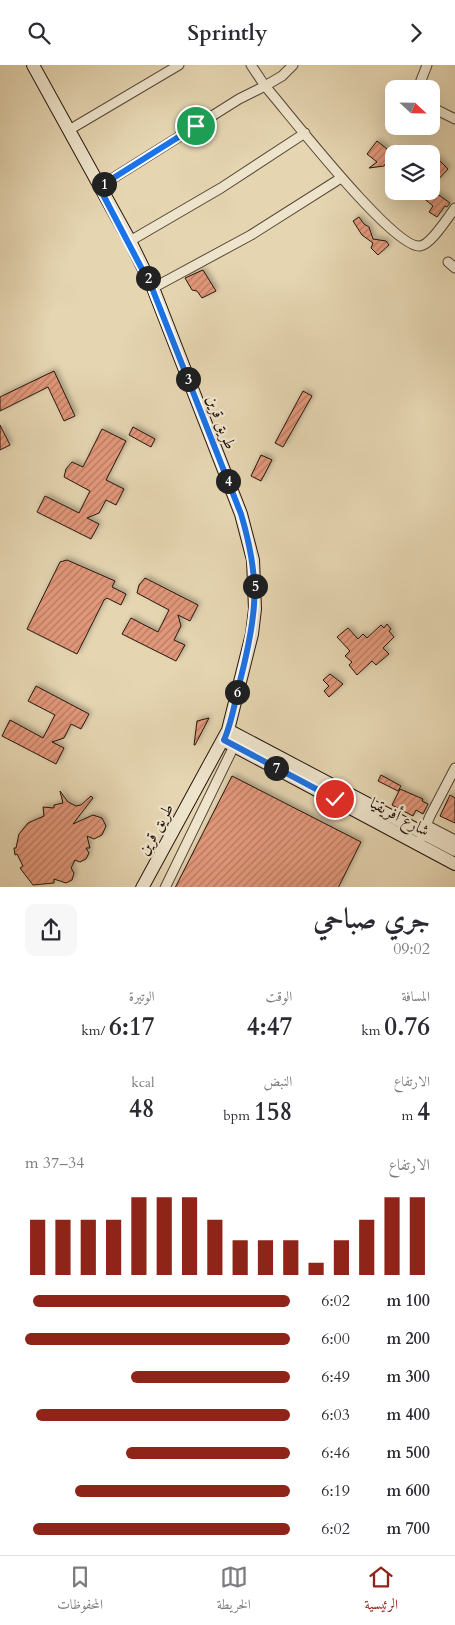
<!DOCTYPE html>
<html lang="ar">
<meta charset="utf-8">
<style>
:root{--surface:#fff;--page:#f7f7f7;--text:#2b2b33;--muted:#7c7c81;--line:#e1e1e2;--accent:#8f2418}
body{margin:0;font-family:Cardo,Amiri,serif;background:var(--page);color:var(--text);direction:rtl;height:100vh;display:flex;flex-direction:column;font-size:19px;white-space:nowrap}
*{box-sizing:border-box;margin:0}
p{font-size:16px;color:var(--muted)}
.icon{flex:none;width:28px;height:28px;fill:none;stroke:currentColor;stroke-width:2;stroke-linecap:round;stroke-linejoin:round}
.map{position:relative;height:822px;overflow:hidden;direction:ltr}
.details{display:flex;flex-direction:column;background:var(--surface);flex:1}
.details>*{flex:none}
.needle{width:32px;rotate:112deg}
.buttons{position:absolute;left:385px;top:15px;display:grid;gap:10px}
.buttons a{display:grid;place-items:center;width:55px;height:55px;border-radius:10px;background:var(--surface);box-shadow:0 5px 20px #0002;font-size:25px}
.pin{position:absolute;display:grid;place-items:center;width:42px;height:42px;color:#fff;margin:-21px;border:2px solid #fff;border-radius:50%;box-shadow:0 1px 5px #0007}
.km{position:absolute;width:25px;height:25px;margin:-12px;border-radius:50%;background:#222;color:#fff;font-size:14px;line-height:25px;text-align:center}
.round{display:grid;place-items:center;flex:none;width:52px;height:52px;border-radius:10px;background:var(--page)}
.head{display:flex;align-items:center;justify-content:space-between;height:85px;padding:0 25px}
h1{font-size:28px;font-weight:800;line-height:38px}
.metrics{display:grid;grid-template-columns:repeat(3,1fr);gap:8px;height:85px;padding:5px 25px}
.metrics div{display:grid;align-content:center}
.metrics b{font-size:25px;font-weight:800}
.metrics small{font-size:14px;font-weight:400}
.metrics p{font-size:14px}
.chart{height:140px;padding:10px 25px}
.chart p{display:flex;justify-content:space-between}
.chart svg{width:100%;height:90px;margin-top:5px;stroke:var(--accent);stroke-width:6}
ul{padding:0 25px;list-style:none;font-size:16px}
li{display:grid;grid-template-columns:80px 60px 1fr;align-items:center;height:38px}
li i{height:12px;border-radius:6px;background:var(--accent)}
header{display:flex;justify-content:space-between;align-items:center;height:65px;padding:0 25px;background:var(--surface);font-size:22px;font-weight:800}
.tab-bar{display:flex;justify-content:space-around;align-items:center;height:70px;border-top:1px solid var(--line);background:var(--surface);font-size:14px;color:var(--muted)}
.tab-bar a{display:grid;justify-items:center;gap:2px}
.tab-bar .current{color:var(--accent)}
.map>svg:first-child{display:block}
.building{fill:url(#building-hatch);stroke:#26160d;filter:url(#shadow)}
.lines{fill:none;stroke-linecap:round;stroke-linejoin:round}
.street-casing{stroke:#564636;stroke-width:11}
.secondary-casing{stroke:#26160d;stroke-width:14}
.street{stroke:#eee4cc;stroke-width:9}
.secondary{stroke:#eee4cc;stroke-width:12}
.route-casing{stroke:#fff;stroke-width:10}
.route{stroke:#1a73e8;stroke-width:6}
.labels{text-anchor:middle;stroke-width:4.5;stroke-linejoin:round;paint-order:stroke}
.street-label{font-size:16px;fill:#26160d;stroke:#eee4cc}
</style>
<header><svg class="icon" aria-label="forward" viewBox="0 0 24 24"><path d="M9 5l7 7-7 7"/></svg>Sprintly<svg class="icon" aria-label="search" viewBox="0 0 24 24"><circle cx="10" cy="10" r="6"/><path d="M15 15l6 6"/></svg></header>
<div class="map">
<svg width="455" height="823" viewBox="0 0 455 823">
<defs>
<pattern id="building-hatch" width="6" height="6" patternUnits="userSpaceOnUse" patternTransform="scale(1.25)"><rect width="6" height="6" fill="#e19779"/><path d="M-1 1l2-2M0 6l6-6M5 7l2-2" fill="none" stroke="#b67a62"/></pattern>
<filter id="shadow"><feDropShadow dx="2.5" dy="-2.5" stdDeviation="2.5" flood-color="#0004"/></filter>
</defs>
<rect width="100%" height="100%" fill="#e5d5b1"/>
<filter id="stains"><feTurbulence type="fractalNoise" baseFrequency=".004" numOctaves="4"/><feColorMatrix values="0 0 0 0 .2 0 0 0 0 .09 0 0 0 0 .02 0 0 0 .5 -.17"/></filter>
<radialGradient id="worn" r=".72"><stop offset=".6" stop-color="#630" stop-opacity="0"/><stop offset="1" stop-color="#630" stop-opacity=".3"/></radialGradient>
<path class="building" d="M377,76L392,88L384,101L369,103L377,97L367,89Z
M431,87L448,104L436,117L431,112Z
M415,126H428L435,131L436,128L450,138L447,142L445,141L437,152L429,147L433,141Z
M359,152L364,159L369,162L373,174L386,176L389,180L378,190L371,183L373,178L362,170L353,156Z
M203,205L216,226L202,233L197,226L192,225L185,213Z
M54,306L75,351L64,356L48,322L0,346V332Z
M303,326L312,331L283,382L275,378Z
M0,360L10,380L0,385Z
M133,362L155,374L151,382L129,370Z
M102,364L126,376L106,415L124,424L116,440L106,435L99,448L87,453L99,459L91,474L37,447L45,431L79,448L90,426L64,412L66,404L72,397L83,402Z
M261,390L272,395L261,416L251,411Z
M67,495L115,516L112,522L126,529L121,540L107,533L104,535L77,589L27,564L60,497Z
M145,513L198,540L190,556L178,550L181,561L174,575L185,580L176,596L122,569L131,553L158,567L169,545L137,528L139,520Z
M387,559L391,564L389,566L394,572L383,583L389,589L376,600L372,596L357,610L349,600L352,597L345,591L350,586L337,572L348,563L358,574L363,569L367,573L381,560L384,563Z
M330,609L343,619L329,632L324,626L329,621L323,615Z
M36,621L89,649L81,664L71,659L64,673L52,677L64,683L56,699L2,671L10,655L43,673L55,650L28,636Z
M209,653L195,680H194L197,656Z
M381,710L401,721L398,726L378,716Z
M232,711L361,777L338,823H175Z
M400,724L423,734L422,736L428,739L423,749L416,745L413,751L392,740Z
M60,726L68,737L76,741L81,740L91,731L93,733L73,759L93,750L102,753L106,761L102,770L94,774L87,771L90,783H86L89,788L86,794L80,797L75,795L71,803L74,808L72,815L66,818L54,814V818L33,820L20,803L23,801L17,789L15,790L14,783H16L19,769L28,758L44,751L43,742L54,743V740L63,738Z
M450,730L455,733V758L440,751Z"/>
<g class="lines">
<defs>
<path id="street" d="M251,0L265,21L282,11L293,0
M421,24L420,18L427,0
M431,42L455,54
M69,65L179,0
M99,122L239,34L265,21C287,46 393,184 420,181C431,180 448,152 455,143
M130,176L221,123L305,68
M448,197L455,203
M153,223L251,170L341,113
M426,760L455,775
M421,773L430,751L455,703
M165,823L236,677"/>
<path id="secondary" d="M33,0L130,176L153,223L241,449L253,495L255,544L252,569L228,665L142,823
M228,665L455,785
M223,675L455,799"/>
</defs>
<use href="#street" class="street-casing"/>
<use href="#secondary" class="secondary-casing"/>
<use href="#street" class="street"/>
<use href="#secondary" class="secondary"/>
</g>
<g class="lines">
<defs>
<path id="route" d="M196,61L99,122L152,223L241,449C261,516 257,549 240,616C235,636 232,657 224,675L335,734"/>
</defs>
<use href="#route" class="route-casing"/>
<use href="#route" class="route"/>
</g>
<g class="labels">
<g class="street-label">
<text transform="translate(222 357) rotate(69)" y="6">طريق قرين</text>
<text transform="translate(400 751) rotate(28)" y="6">شارع أفريقيا</text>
<text transform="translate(155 764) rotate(-61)" y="6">طريق قرين</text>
</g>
</g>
<rect width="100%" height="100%" filter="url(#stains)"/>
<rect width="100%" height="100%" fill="url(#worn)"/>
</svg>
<div class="buttons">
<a><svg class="needle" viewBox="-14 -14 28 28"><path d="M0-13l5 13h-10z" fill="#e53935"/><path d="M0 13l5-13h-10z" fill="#7c7c81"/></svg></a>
<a><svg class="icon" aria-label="layers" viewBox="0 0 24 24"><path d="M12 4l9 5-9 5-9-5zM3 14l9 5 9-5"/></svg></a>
</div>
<div class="pin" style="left:196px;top:61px;background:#1e9e55"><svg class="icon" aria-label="arrive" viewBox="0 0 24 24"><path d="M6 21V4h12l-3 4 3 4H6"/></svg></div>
<div class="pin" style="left:335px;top:734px;background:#d93025"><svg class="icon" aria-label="check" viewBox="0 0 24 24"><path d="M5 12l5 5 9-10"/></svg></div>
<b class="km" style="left:104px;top:119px">1</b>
<b class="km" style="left:148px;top:213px">2</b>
<b class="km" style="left:188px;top:314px">3</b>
<b class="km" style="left:228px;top:416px">4</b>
<b class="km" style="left:255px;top:521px">5</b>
<b class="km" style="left:237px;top:627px">6</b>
<b class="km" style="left:276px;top:703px">7</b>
</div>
<section class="details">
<div class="head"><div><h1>جري صباحي</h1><p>09:02</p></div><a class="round"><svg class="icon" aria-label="share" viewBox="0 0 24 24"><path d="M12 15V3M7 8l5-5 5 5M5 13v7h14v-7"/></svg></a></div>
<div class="metrics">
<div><p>المسافة</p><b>0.76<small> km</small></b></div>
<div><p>الوقت</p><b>4:47</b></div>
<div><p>الوتيرة</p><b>6:17<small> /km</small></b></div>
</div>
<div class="metrics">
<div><p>الارتفاع</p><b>4<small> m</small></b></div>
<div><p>النبض</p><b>158<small> bpm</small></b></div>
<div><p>kcal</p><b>48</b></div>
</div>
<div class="chart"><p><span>الارتفاع</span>34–37 m</p>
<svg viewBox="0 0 160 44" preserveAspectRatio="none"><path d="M5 44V17M15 44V17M25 44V17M35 44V17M45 44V6M55 44V6M65 44V6M75 44V17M85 44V27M95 44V27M105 44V27M115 44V38M125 44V27M135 44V17M145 44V6M155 44V6"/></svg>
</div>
<ul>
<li><b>100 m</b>6:02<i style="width:97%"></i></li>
<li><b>200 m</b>6:00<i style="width:100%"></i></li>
<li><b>300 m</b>6:49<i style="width:60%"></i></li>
<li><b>400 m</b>6:03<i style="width:96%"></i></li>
<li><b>500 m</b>6:46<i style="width:62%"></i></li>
<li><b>600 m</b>6:19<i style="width:81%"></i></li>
<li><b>700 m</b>6:02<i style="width:97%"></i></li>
</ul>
</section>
<nav class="tab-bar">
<a class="current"><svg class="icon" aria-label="home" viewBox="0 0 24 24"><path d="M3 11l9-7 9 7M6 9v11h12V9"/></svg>الرئيسية</a>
<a><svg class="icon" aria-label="map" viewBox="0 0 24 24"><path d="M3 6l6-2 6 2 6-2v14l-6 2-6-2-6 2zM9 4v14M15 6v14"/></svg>الخريطة</a>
<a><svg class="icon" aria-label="saved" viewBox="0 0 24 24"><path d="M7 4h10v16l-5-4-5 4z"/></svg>المحفوظات</a>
</nav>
